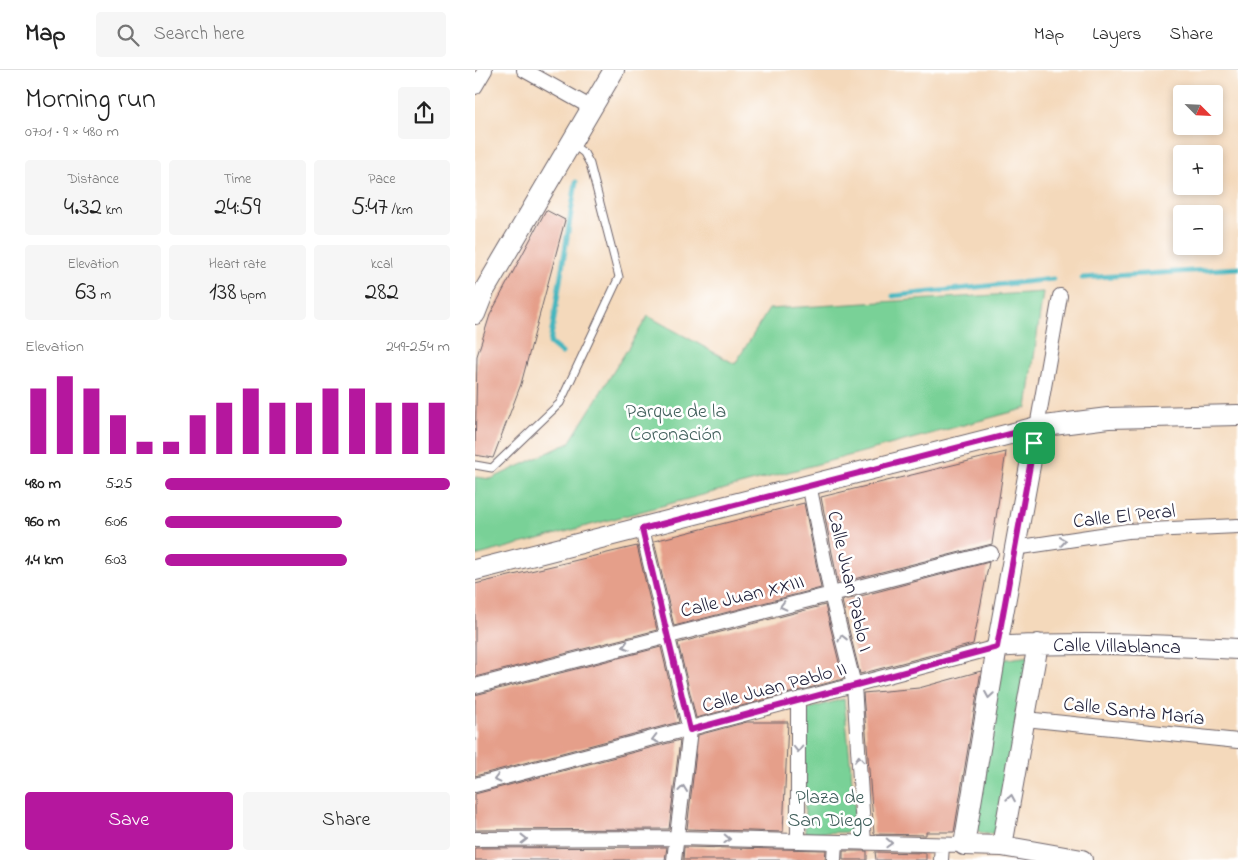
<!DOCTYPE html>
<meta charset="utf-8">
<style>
:root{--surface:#fff;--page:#f6f6f6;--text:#222;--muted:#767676;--line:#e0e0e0;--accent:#b5179e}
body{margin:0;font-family:"Indie Flower",sans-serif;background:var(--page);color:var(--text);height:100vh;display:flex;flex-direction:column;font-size:19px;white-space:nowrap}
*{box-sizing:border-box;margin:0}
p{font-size:16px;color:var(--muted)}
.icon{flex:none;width:28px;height:28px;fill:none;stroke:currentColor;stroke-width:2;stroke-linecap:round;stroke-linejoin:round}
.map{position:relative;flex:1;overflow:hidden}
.sheet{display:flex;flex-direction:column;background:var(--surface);width:475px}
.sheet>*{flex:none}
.needle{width:32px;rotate:114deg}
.fabs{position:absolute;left:698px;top:15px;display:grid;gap:10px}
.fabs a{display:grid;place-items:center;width:50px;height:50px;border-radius:5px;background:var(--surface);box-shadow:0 2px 8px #0003;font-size:25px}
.pin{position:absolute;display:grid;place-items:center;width:42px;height:42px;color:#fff;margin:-21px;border-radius:10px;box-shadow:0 2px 8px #0006}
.round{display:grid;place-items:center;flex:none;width:52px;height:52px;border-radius:5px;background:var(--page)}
.head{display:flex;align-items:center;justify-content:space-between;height:85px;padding:0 25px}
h1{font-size:28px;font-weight:600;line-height:38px}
.metrics{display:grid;grid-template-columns:repeat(3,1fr);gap:8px;height:85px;padding:5px 25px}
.metrics div{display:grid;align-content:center;border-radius:5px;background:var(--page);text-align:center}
.metrics b{font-size:25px;font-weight:600}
.metrics small{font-size:14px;font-weight:400}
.metrics p{font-size:14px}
.chart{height:140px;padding:10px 25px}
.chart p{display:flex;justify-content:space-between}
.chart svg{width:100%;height:90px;margin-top:5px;stroke:var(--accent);stroke-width:6}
.primary-button{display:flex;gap:10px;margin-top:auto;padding:10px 25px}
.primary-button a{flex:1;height:58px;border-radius:5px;background:var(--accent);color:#fff;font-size:20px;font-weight:600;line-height:58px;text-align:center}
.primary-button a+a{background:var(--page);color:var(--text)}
ul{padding:0 25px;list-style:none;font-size:16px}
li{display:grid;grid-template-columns:80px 60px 1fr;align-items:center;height:38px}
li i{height:12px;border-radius:6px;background:var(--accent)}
header{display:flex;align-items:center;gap:30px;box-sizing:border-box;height:70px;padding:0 25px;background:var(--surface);border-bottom:1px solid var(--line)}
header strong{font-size:24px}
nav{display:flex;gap:28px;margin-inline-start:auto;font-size:18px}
.search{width:350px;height:45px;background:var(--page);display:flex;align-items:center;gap:12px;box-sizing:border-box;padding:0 18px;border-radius:5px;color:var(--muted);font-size:19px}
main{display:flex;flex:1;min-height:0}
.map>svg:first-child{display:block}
.green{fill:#79d197;stroke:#4e7a69}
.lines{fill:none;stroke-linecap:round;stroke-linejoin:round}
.stream{stroke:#47b6be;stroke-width:5}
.building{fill:#e59f8a}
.lane-casing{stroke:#6c6268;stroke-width:9}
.street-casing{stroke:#6c6268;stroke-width:16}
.secondary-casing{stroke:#6c6268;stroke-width:22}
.lane{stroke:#fff;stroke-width:7}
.street{stroke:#fff;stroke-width:14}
.secondary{stroke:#fff;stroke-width:20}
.oneway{stroke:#9c9ca7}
.route-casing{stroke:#fff;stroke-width:10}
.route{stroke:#b5179e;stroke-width:6}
.labels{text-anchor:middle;stroke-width:5;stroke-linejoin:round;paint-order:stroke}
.park-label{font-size:20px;fill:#405f5b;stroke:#fff}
.street-label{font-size:20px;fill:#22223b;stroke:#fff}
</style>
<header>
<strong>Map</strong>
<div class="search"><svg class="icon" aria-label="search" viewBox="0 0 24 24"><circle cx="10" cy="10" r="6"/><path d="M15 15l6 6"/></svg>Search here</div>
<nav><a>Map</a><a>Layers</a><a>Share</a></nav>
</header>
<main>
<section class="sheet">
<div class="head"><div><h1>Morning run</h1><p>07:01 · 9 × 480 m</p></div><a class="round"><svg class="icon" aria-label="share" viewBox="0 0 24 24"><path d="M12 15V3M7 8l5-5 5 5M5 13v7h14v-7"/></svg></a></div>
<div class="metrics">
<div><p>Distance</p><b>4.32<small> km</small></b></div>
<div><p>Time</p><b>24:59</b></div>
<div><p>Pace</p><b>5:47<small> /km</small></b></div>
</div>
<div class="metrics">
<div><p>Elevation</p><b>63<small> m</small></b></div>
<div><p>Heart rate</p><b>138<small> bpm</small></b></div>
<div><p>kcal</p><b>282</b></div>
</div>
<div class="chart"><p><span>Elevation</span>249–254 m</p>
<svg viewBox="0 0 160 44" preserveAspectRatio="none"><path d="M5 44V12M15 44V6M25 44V12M35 44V25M45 44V38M55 44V38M65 44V25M75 44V19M85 44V12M95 44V19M105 44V19M115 44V12M125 44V12M135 44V19M145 44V19M155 44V19"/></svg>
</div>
<ul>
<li><b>480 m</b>5:25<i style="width:100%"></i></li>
<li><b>960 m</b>6:06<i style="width:62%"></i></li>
<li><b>1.4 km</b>6:03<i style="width:64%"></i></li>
</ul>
<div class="primary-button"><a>Save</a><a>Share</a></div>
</section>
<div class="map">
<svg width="763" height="790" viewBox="0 0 763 790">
<rect width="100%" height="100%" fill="#fff"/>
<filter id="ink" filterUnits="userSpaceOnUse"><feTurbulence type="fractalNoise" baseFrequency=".02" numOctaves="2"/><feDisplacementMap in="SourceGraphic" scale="10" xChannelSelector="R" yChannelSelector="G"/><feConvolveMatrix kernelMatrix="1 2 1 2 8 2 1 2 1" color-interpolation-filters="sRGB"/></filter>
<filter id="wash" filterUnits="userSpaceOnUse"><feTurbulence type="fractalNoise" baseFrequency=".0096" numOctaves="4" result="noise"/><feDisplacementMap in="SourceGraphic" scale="20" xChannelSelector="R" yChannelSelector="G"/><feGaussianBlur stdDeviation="1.12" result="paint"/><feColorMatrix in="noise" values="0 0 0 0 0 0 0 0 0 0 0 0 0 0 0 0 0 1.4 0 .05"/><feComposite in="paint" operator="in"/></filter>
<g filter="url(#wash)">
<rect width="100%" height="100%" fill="#f4d9bb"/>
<path class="green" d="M568,222L552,338L0,486V407L16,409L94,373L173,246L260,294L294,239Z
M555,586L523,760C515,766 509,765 500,759L525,590Z
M369,629L382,762L330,763L329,640Z"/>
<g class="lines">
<path class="stream" d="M607,208L763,198
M418,226L578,209
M87,283L75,273L101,112"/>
</g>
<g id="blocks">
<path class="building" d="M71,140L90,150L46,314L18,388L0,385L2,286L15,245Z
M531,382L517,474L363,513L346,427Z
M329,433L346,518L199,556L179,471Z
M162,476L182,560L0,607V514Z
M514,492L498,574L385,604L367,531Z
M350,535L368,609L221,648L203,573Z
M186,577L204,652L0,706V625Z
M506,601L479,762H451V765L399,764L388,623L444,618Z
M272,652H313L308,762L212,759L223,665Z
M205,670L194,759L0,760V724Z
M192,777L190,790H0V778Z
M209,777L351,780L350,790H208Z
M368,781H392V790H368Z
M400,782L451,783V790H401Z"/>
</g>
</g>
<g filter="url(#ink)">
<use href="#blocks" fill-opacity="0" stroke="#6c6268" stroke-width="1"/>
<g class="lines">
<defs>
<path id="lane" d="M0,395L17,398L85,333L144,207L115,94L109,83L97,74"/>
<path id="street" d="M49,0L117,38
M0,17L10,0
M562,357L585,226
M334,414L356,524L379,615L389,773
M167,459L215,660L199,790
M540,478L653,461L763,456
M0,616L516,483
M550,649L763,671
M0,715L522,577
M0,769L203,768L489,775
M323,771V630
M359,790L360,772
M466,790L467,775"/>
<path id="secondary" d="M0,244L9,221L139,0
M562,357L522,577L489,775L527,776L607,790
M0,500L562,357L633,348L763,345
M522,577C602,571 683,575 763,579
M527,776L563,574"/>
</defs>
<use href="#lane" class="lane-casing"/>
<use href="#street" class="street-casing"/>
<use href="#secondary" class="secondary-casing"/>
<use href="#lane" class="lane"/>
<use href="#street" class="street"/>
<use href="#secondary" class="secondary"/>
</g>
<defs><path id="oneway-chevron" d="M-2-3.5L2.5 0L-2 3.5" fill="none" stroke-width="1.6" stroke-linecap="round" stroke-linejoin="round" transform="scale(1.25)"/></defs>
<g class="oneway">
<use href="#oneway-chevron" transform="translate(588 471) rotate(-8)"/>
<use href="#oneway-chevron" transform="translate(308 536) rotate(166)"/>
<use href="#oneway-chevron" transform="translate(367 568) rotate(-104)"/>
<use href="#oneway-chevron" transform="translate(151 576) rotate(165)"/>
<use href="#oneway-chevron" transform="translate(514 625) rotate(99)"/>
<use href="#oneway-chevron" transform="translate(180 669) rotate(166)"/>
<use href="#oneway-chevron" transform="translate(323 679) rotate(90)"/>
<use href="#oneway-chevron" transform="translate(384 689) rotate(-94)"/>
<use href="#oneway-chevron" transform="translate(22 709) rotate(166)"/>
<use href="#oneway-chevron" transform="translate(208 719) rotate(-84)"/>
<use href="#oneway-chevron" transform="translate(536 728) rotate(-80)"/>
<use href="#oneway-chevron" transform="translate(49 769)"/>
<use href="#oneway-chevron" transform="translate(252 769) rotate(2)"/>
<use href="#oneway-chevron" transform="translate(414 773) rotate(2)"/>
</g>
</g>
<g class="lines" filter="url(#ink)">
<defs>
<path id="route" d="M562,357L522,577L215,660L167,459Z"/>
</defs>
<use href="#route" class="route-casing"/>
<use href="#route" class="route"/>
</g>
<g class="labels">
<g class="park-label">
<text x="201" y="347">Parque de la<tspan x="201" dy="23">Coronación</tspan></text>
<text x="355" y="733">Plaza de<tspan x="355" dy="23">San Diego</tspan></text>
</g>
<g class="street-label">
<text transform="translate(649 445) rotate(-6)" y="7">Calle El Peral</text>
<text transform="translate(376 511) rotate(77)" y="7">Calle Juan Pablo I</text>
<text transform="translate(267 525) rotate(-14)" y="7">Calle Juan XXIII</text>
<text transform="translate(642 575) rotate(1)" y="7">Calle Villablanca</text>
<text transform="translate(299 616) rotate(-15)" y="7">Calle Juan Pablo II</text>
<text transform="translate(659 640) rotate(6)" y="7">Calle Santa María</text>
</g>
</g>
</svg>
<div class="fabs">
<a><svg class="needle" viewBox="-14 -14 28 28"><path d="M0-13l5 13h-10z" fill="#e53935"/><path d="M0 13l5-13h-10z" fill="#767676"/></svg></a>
<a>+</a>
<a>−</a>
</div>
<div class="pin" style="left:559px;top:373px;background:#1e9e55"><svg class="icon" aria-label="arrive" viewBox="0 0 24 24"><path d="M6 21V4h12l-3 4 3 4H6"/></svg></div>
</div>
</main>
